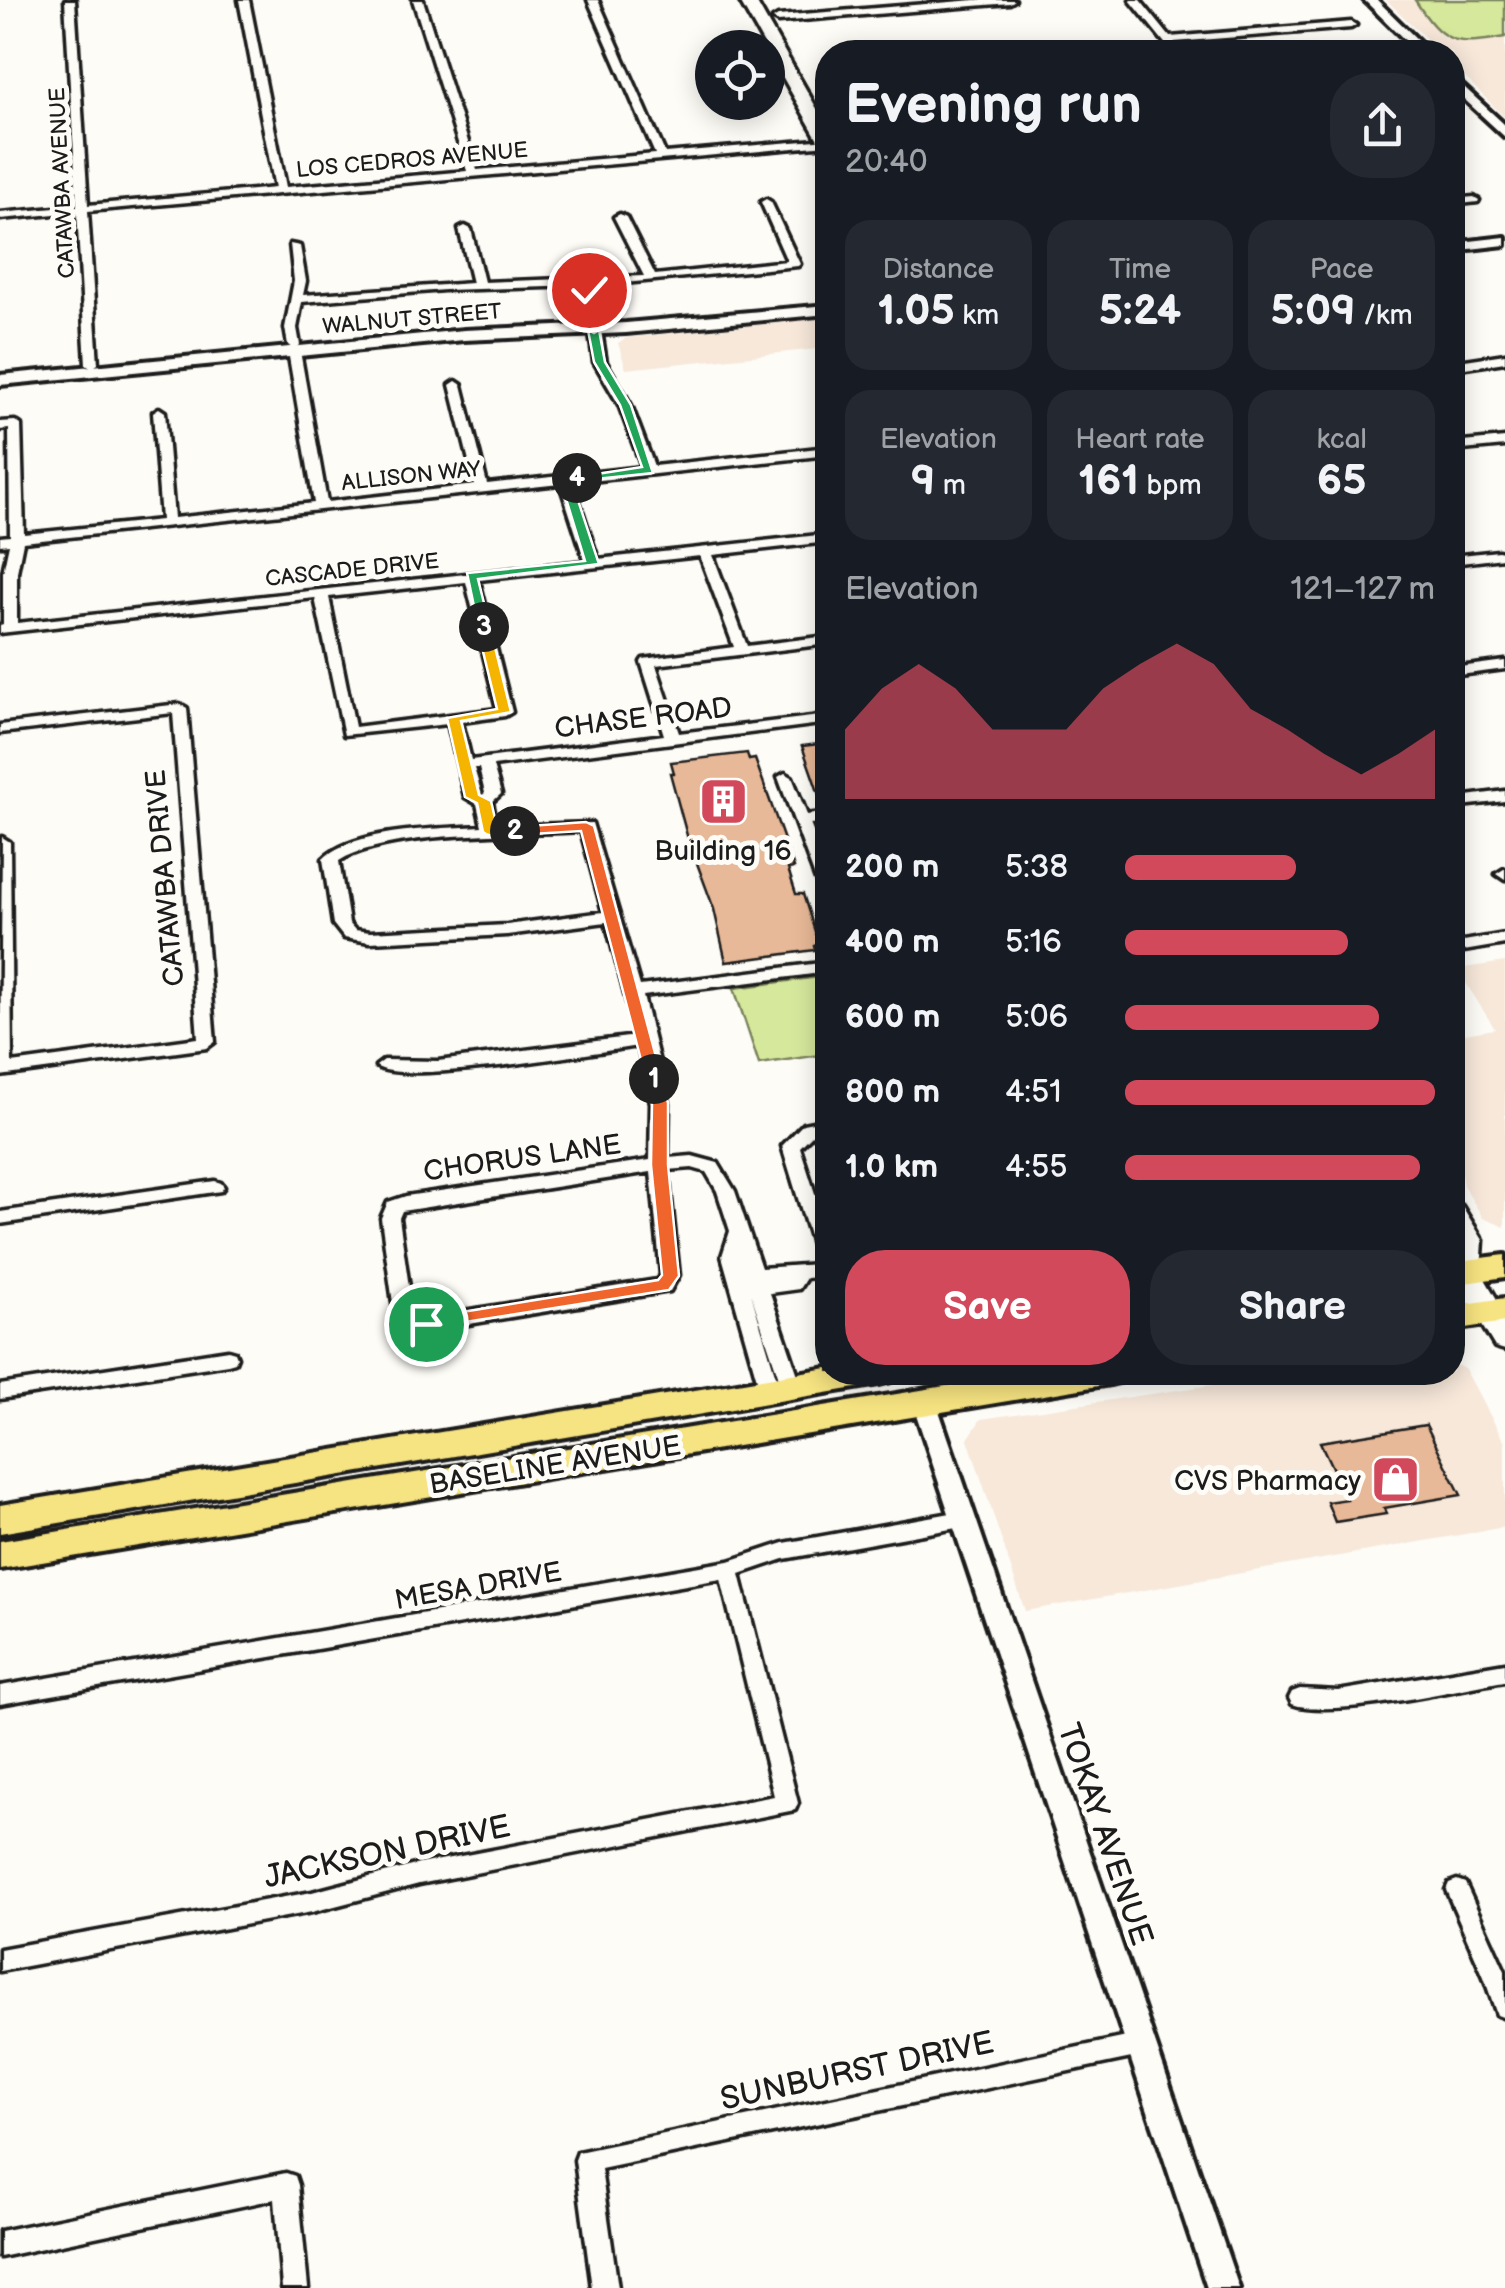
<!DOCTYPE html>
<meta charset="utf-8">
<style>
:root{--surface:#171b24;--page:#242831;--text:#f1f3f6;--muted:#9ea1a6;--accent:#d1495b}
body{margin:0;font-family:"Balsamiq Sans",sans-serif;background:var(--page);color:var(--text);height:100vh;display:flex;flex-direction:column;font-size:38px;white-space:nowrap}
*{box-sizing:border-box;margin:0}
p{font-size:32px;color:var(--muted)}
.icon{flex:none;width:55px;height:55px;fill:none;stroke:currentColor;stroke-width:2;stroke-linecap:round;stroke-linejoin:round}
.map{position:relative;flex:1;overflow:hidden}
.drawer{position:absolute;left:815px;top:40px;width:650px;height:1345px;display:flex;flex-direction:column;background:var(--surface);border-radius:40px;box-shadow:0 5px 25px #0003}
.drawer>*{flex:none}
.controls{position:absolute;left:695px;top:30px;display:grid;gap:20px}
.controls a{display:grid;place-items:center;width:90px;height:90px;border-radius:50%;background:var(--surface);box-shadow:0 5px 25px #0003;font-size:50px}
.pin{position:absolute;display:grid;place-items:center;width:85px;height:85px;color:#fff;margin:-42px;border:5px solid #fff;border-radius:50%;box-shadow:0 2px 10px #0007}
.km{position:absolute;width:50px;height:50px;margin:-25px;border-radius:50%;background:#222;color:#fff;font-size:28px;line-height:50px;text-align:center}
.round{display:grid;place-items:center;flex:none;width:105px;height:105px;border-radius:40px;background:var(--page)}
.summary{display:flex;align-items:center;justify-content:space-between;height:170px;padding:0 30px}
h1{font-size:55px;font-weight:700;line-height:75px}
.stats{display:grid;grid-template-columns:repeat(3,1fr);gap:15px;height:170px;padding:10px 30px}
.stats div{display:grid;align-content:center;border-radius:25px;background:var(--page);text-align:center}
.stats b{font-size:42px;font-weight:700}
.stats small{font-size:28px;font-weight:400}
.stats p{font-size:28px}
.chart{height:280px;padding:20px 30px}
.chart p{display:flex;justify-content:space-between}
.chart svg{width:100%;height:180px;margin-top:10px;fill:var(--accent);opacity:.7}
.cta{display:flex;gap:20px;margin-top:auto;padding:20px 30px}
.cta a{flex:1;height:115px;border-radius:40px;background:var(--accent);color:#fff;font-size:40px;font-weight:700;line-height:115px;text-align:center}
.cta a+a{background:var(--page);color:var(--text)}
ul{padding:0 30px;list-style:none;font-size:32px}
li{display:grid;grid-template-columns:160px 120px 1fr;align-items:center;height:75px}
li i{height:25px;border-radius:12px;background:var(--accent)}
.map>svg:first-child{display:block}
.built{fill:#f7e8da}
.green{fill:#d6e89c;stroke:#79825c;stroke-width:2.5}
.building{fill:#e8b998;stroke:#1c1c1c;stroke-width:2.5}
.lines{fill:none;stroke-linecap:round;stroke-linejoin:round}
.minor-casing{stroke:#1c1c1c;stroke-width:7}
.tertiary-casing{stroke:#1c1c1c;stroke-width:8}
.secondary-casing{stroke:#1c1c1c;stroke-width:7}
.primary-casing{stroke:#1c1c1c;stroke-width:8}
.minor{fill:#fdfcf7;fill-rule:evenodd}
.tertiary{fill:#fdfcf7;fill-rule:evenodd}
.secondary{fill:#fdfcf7;fill-rule:evenodd}
.primary{fill:#f6e381;fill-rule:evenodd}
.split-1{fill:#f0652b;stroke:#fff;stroke-width:2.5}
.split-2{fill:#f0652b;stroke:#fff;stroke-width:2.5}
.split-3{fill:#f5b400;stroke:#fff;stroke-width:2.5}
.split-4{fill:#22a559;stroke:#fff;stroke-width:2.5}
.split-5{fill:#22a559;stroke:#fff;stroke-width:2.5}
.split-6{fill:#f5b400;stroke:#fff;stroke-width:2.5}
.labels{text-anchor:middle;stroke-width:10;stroke-linejoin:round;paint-order:stroke}
.far-street-label{font-size:22px;fill:#1c1c1c;stroke:#fdfcf7}
.street-label{font-size:28px;fill:#1c1c1c;stroke:#fdfcf7}
.poi-label{font-size:28px;fill:#1c1c1c;stroke:#fdfcf7}
.near-street-label{font-size:32px;fill:#1c1c1c;stroke:#fdfcf7}
</style>
<div class="map">
<svg width="1505" height="2288" viewBox="0 0 1505 2288">
<rect width="100%" height="100%" fill="#fdfcf7"/>
<filter id="ink" filterUnits="userSpaceOnUse"><feTurbulence type="fractalNoise" baseFrequency=".01" numOctaves="2"/><feDisplacementMap in="SourceGraphic" scale="20" xChannelSelector="R" yChannelSelector="G"/><feConvolveMatrix kernelMatrix="1 2 1 2 8 2 1 2 1" color-interpolation-filters="sRGB"/></filter>
<g filter="url(#ink)">
<path class="built" d="M1386,0H1505V118L1453,65L1452,52H1440Z
M827,318V348L626,369L618,343L626,338Z
M1505,962V1227L1483,1218L1463,1185L1460,1168L1452,1155L1453,1036L1495,1029L1457,969Z
M1453,1364L1465,1369L1505,1443V1527L1025,1611L968,1439L981,1419L1219,1384L1305,1381L1356,1373L1452,1372Z"/>
<path class="green" d="M1415,0H1505V37C1454,46 1443,44 1415,0Z
M827,976V1054L759,1064L734,988Z"/>
<path class="building" d="M828,743V808L824,809L802,746Z
M747,753L749,760L755,759L794,868L788,869L796,894H803L819,944L814,946L815,950L726,962L714,909L688,839L670,773H674L671,762Z
M1426,1425L1461,1495L1384,1508L1386,1514L1335,1522L1327,1502L1347,1499L1320,1442Z"/>
<g class="lines">
<defs>
<path id="minor" d="M65,0H75L88,205L275,188L239,0H249L286,187L467,171L413,0H423L477,170L655,154L588,0H598L665,153L828,139V145L88,211L98,364L92,368L86,364L77,212L0,219V213L77,206Z
M975,0H1015L1010,3L778,22L773,19L778,16Z
M1130,0H1140L1170,37L1351,22L1356,25L1351,28L1174,42L1182,52H1172Z
M1474,197L1479,200L1478,202L1452,205V199Z
M766,199L771,202L800,264L798,266L594,286L606,362L631,405L654,466L828,447V455L573,483L598,559L828,534V542L713,555L747,646L828,636V644L656,665L679,733L828,715V723L493,766L501,794L492,802L497,826L592,823L640,986L828,962V972L643,996L669,1103L668,1158L692,1156L718,1163L735,1191L761,1268L818,1264L782,1146L803,1124L828,1119V1131L814,1133L800,1147L828,1234V1276L806,1278L799,1289L770,1293L802,1387L799,1392H785L782,1387L751,1294L780,1390L777,1395H763L760,1390L722,1256L730,1231L717,1191L706,1172L692,1168L668,1170L679,1275L670,1291L426,1331L404,1325L394,1310L381,1218L388,1202L406,1196L650,1160L651,1103L638,1046C597,1052 399,1086 376,1066L384,1060L438,1061L636,1036L606,922L507,935L370,942L344,938L333,924L323,859C355,828 439,829 482,826L477,804L465,797L448,724L344,735L315,598L0,633V625L3,624V572L9,544L0,545V537L10,536L9,429L0,430V422L15,421L21,425L24,534L161,520L153,412L159,408L165,412L174,518L314,503L288,351L292,348L288,345L285,328L294,281L290,244L300,246L306,281L303,295L472,283L459,229L465,226L471,229L484,282L644,276L614,217L620,214L626,217L655,275L787,261L761,202ZM583,286L594,362L619,405L642,467L487,484L462,385L456,381L450,385L475,485L327,502L300,351L296,348L300,345L297,328L302,302L444,290ZM560,484L585,561L17,623V572L23,542ZM700,556L734,647L643,659L641,662L664,735L471,760L462,722L505,716L512,712L479,580ZM466,582L497,709L355,727L329,597ZM474,768H479L485,793L482,795ZM581,831L603,912L507,925L370,932L355,930L349,923L339,861C389,830 520,835 581,831ZM651,1172L661,1275L657,1280L426,1317L417,1315L412,1308L399,1218L402,1211Z
M1505,354V362L1452,370V362Z
M1505,438V446L1452,451V443Z
M1498,551L1503,552V558L1452,564V556Z
M1505,661V669L1452,676V668Z
M180,704L187,708L215,1042L207,1048L0,1076L2,837L10,842L12,1063L198,1038L173,713L0,733V725Z
M785,773L792,777L807,815L828,812V822L810,824L828,869V896L820,891L778,777Z
M1505,791V801L1452,807V798Z
M1504,869H1505V880L1496,874Z
M1505,934V944L1452,953V943Z
M215,1181L221,1183L224,1187L221,1191L0,1224V1212Z
M228,1350L235,1352L237,1357L235,1362L228,1364L0,1399V1385Z
M962,1511L969,1513L972,1519L969,1525L962,1527L784,1559L740,1574L798,1803L795,1810L419,1884L312,1912L0,1971V1949L312,1892L419,1864L774,1796L721,1579L0,1704V1686L729,1561L784,1543Z
M1505,1663V1681C1456,1689 1335,1719 1292,1704L1289,1698L1292,1692L1300,1689L1338,1691Z
M1457,1880L1465,1883L1505,1971V2018L1497,2015L1484,1977L1446,1890L1449,1883Z
M1141,2034L1149,2037L1153,2045L1149,2053L1141,2056L601,2169L618,2288H592L575,2160L578,2152Z
M286,2173L295,2176L298,2185L308,2288H282L275,2199L0,2257V2231Z"/>
<path id="tertiary" d="M1364,0H1377L1430,52H1417Z
M1452,76L1505,125V137L1452,88Z
M1505,237V245L1452,251V243Z
M828,305V314L626,333L464,340L0,385V375L464,330L626,323Z
M924,1393L933,1395L936,1402L1239,2288H1207L912,1402L915,1395Z"/>
<path id="secondary" d="M739,0H755L828,128V148L820,143Z
M1452,1203L1462,1206L1483,1240L1481,1272L1505,1313V1350L1495,1347L1452,1276Z"/>
<path id="primary" d="M1505,1255V1277L1452,1285V1262Z
M1505,1298V1322L1452,1330V1306Z
M828,1368V1372H895L891,1381L879,1384L0,1533V1505Z
M1031,1372H1126L1122,1381L1110,1384L0,1569V1541Z"/>
</defs>
<use href="#minor" class="minor-casing"/>
<use href="#tertiary" class="tertiary-casing"/>
<use href="#secondary" class="secondary-casing"/>
<use href="#primary" class="primary-casing"/>
<use href="#minor" class="minor"/>
<use href="#tertiary" class="tertiary"/>
<use href="#secondary" class="secondary"/>
<use href="#primary" class="primary"/>
</g>
</g>
<path class="split-1" d="M654,1073L662,1079L668,1103V1165L679,1276L669,1290L420,1329L418,1324L426,1318L658,1280L662,1275L651,1165L652,1103L646,1079Z"/>
<path class="split-2" d="M586,822L594,826L662,1079L654,1084L646,1079L581,831L515,835L508,831L515,827Z"/>
<path class="split-3" d="M484,623L490,627L511,712L461,721L479,795L491,801L497,827L520,828V834C510,837 491,839 483,832L477,803L465,797L447,718L497,709L477,627Z"/>
<path class="split-4" d="M577,474L583,478L572,482L599,564L478,579L490,627L479,630L467,573L585,561L560,479Z"/>
<path class="split-5" d="M594,326L599,330L605,362L631,405L653,473L577,481L571,478L642,467L620,405L594,362L588,330Z"/>
<path class="split-6" d="M589,287L594,290L599,330L594,333L588,330L584,290Z"/>
<defs>
<symbol id="building-square" viewBox="-11 -11 22 22"><rect x="-9" y="-9" width="18" height="18" rx="4" fill="#d1495b" stroke="#fdfcf7"/><path d="M-4-6H4V6H1V3H-1V6H-4ZM-2.5-4.3h1.7v1.8h-1.7ZM.8-4.3h1.7v1.8H.8ZM-2.5-1h1.7V.8h-1.7ZM.8-1h1.7V.8H.8Z" fill="#fff"/></symbol>
<symbol id="shop-square" viewBox="-11 -11 22 22"><rect x="-9" y="-9" width="18" height="18" rx="4" fill="#d1495b" stroke="#fdfcf7"/><path d="M-5-2.5h2.3a2.7 3.5 0 0 1 5.4 0H5L5.5 6h-11ZM-1.5-2.5h3a1.5 2.3 0 0 0-3 0Z" fill="#fff"/></symbol>
</defs>
<g fill-rule="evenodd">
<use href="#building-square" x="696" y="774" width="55" height="55"/>
<use href="#shop-square" x="1368" y="1452" width="55" height="55"/>
</g>
<g class="labels">
<g class="far-street-label">
<text transform="translate(412 159) rotate(-5)" y="8">LOS CEDROS AVENUE</text>
<text transform="translate(61 183) rotate(-93)" y="8">CATAWBA AVENUE</text>
<text transform="translate(412 318) rotate(-5)" y="8">WALNUT STREET</text>
<text transform="translate(411 475) rotate(-6)" y="8">ALLISON WAY</text>
<text transform="translate(352 569) rotate(-6)" y="8">CASCADE DRIVE</text>
</g>
<g class="street-label">
<text transform="translate(643 717) rotate(-7)" y="10">CHASE ROAD</text>
<text transform="translate(164 878) rotate(-95)" y="10">CATAWBA DRIVE</text>
<text transform="translate(522 1157) rotate(-8)" y="10">CHORUS LANE</text>
<text transform="translate(555 1464) rotate(-9)" y="10">BASELINE AVENUE</text>
<text transform="translate(478 1585) rotate(-10)" y="10">MESA DRIVE</text>
</g>
<g class="poi-label">
<text x="723" y="860">Building 16</text>
<text x="1361" y="1490" text-anchor="end">CVS Pharmacy</text>
</g>
<g class="near-street-label">
<text transform="translate(1106 1834) rotate(71)" y="11">TOKAY AVENUE</text>
<text transform="translate(387 1851) rotate(-12)" y="11">JACKSON DRIVE</text>
<text transform="translate(857 2070) rotate(-12)" y="11">SUNBURST DRIVE</text>
</g>
</g>
</svg>
<div class="controls">
<a><svg class="icon" aria-label="locate" viewBox="0 0 24 24"><circle cx="12" cy="12" r="6"/><path d="M12 2v4M12 18v4M2 12h4M18 12h4"/></svg></a>
</div>
<div class="pin" style="left:426px;top:1324px;background:#1e9e55"><svg class="icon" aria-label="arrive" viewBox="0 0 24 24"><path d="M6 21V4h12l-3 4 3 4H6"/></svg></div>
<div class="pin" style="left:589px;top:290px;background:#d93025"><svg class="icon" aria-label="check" viewBox="0 0 24 24"><path d="M5 12l5 5 9-10"/></svg></div>
<b class="km" style="left:654px;top:1079px">1</b>
<b class="km" style="left:515px;top:831px">2</b>
<b class="km" style="left:484px;top:627px">3</b>
<b class="km" style="left:577px;top:478px">4</b>
<section class="drawer">
<div class="summary"><div><h1>Evening run</h1><p>20:40</p></div><a class="round"><svg class="icon" aria-label="share" viewBox="0 0 24 24"><path d="M12 15V3M7 8l5-5 5 5M5 13v7h14v-7"/></svg></a></div>
<div class="stats">
<div><p>Distance</p><b>1.05<small> km</small></b></div>
<div><p>Time</p><b>5:24</b></div>
<div><p>Pace</p><b>5:09<small> /km</small></b></div>
</div>
<div class="stats">
<div><p>Elevation</p><b>9<small> m</small></b></div>
<div><p>Heart rate</p><b>161<small> bpm</small></b></div>
<div><p>kcal</p><b>65</b></div>
</div>
<div class="chart"><p><span>Elevation</span>121–127 m</p>
<svg viewBox="0 0 160 44" preserveAspectRatio="none"><path d="M0 44V27L10 17L20 11L30 17L40 27L50 27L60 27L70 17L80 11L90 6L100 11L110 22L120 27L130 33L140 38L150 33L160 27V44z"/></svg>
</div>
<ul>
<li><b>200 m</b>5:38<i style="width:55%"></i></li>
<li><b>400 m</b>5:16<i style="width:72%"></i></li>
<li><b>600 m</b>5:06<i style="width:82%"></i></li>
<li><b>800 m</b>4:51<i style="width:100%"></i></li>
<li><b>1.0 km</b>4:55<i style="width:95%"></i></li>
</ul>
<div class="cta"><a>Save</a><a>Share</a></div>
</section>
</div>
